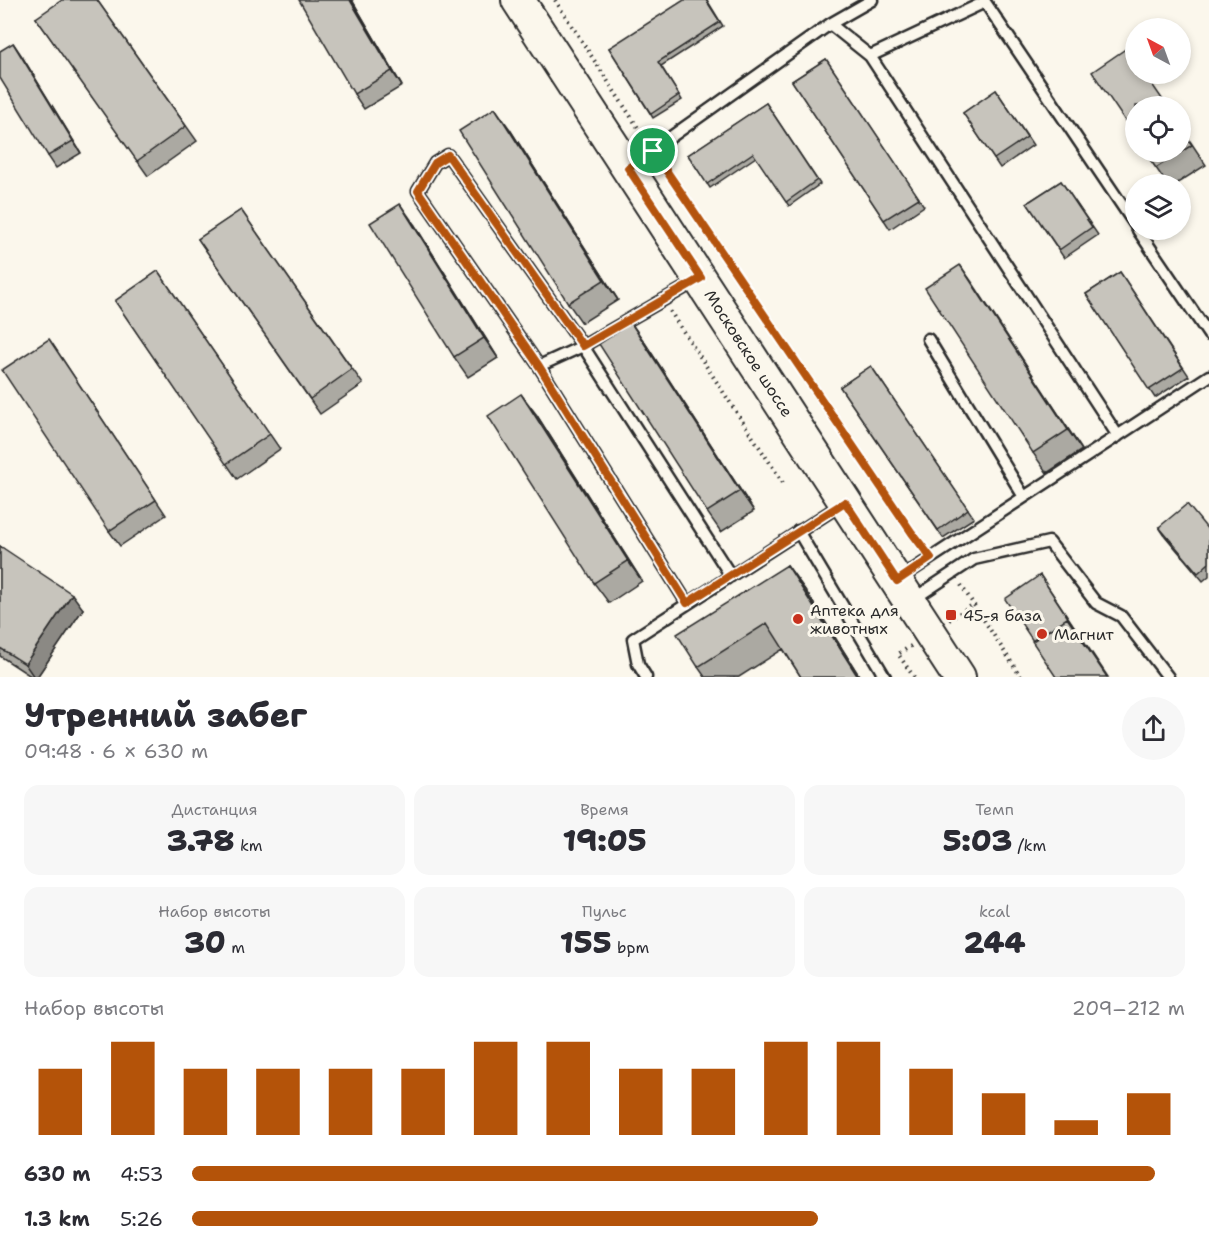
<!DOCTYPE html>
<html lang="ru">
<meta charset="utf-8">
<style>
:root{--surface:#fff;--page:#f7f7f7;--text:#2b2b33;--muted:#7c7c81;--accent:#b45309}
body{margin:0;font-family:"Shantell Sans",sans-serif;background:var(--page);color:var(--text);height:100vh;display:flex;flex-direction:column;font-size:22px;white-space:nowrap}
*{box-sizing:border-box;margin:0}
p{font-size:20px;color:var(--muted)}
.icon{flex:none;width:33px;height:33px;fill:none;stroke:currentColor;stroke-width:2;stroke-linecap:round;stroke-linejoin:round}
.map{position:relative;height:677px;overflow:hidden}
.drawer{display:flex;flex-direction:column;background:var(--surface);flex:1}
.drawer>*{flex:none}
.needle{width:39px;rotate:319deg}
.buttons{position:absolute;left:1125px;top:18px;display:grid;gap:12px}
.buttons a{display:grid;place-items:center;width:66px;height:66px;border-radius:50%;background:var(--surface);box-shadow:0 3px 9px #0003;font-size:30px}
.pin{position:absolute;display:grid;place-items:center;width:51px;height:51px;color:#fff;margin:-26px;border:3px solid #fff;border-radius:50%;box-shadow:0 2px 6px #0007}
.round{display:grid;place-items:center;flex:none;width:63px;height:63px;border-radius:32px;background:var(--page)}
.overview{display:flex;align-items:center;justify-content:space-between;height:102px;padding:0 24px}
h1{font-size:33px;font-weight:800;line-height:45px}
.figures{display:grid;grid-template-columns:repeat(3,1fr);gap:9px;height:102px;padding:6px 24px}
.figures div{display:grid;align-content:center;border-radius:15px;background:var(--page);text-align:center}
.figures b{font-size:30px;font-weight:800}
.figures small{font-size:16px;font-weight:400}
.figures p{font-size:16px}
.chart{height:168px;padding:12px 24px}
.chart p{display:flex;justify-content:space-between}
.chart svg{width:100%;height:108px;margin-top:6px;stroke:var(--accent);stroke-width:6}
ul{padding:0 24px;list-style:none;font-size:20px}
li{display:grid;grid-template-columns:96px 72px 1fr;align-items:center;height:45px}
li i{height:15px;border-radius:8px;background:var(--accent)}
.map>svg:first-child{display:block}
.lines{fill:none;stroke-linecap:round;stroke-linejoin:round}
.lane-casing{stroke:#2b2b2b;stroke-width:15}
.primary-casing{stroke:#2b2b2b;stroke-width:36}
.path{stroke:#2b2b2b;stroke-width:4;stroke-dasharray:1.5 4.5;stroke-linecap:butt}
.lane{stroke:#fbf7ec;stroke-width:10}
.primary{stroke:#fbf7ec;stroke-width:32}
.wall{fill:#aba9a2;stroke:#2b2b2b;stroke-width:1.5}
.shaded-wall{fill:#8b8984;stroke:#2b2b2b;stroke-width:1.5}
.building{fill:#c7c4bc;stroke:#2b2b2b;stroke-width:1.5}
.route-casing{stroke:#fff;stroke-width:12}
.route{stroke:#b45309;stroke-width:8}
.poi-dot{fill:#c8321e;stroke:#fbf7ec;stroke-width:2}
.labels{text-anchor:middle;stroke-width:6;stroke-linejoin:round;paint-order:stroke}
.street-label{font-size:16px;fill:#2b2b2b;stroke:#fbf7ec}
.poi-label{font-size:16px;fill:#2b2b2b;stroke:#fbf7ec;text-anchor:start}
</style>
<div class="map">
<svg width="1209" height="677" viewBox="0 0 1209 677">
<rect width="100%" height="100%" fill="#fbf7ec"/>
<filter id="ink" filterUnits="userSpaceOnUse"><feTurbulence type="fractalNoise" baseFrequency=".0167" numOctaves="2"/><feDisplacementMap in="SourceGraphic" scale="12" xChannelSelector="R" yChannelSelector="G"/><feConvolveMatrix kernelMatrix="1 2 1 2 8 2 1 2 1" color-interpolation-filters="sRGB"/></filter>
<g filter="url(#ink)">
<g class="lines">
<defs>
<path id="lane" d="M830,24L872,0
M870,56L985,2L1136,226
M630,166L830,24L870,56L1118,436
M1138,230L1209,335
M928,339L1024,497
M539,366L583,346L698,280
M798,531L885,677
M899,579L1209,376
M912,600L974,559L1049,542L1096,603L1121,616L1168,677
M687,603L539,366L418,191L435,163L448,155L583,346L731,576
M646,677L638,664L633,639L842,504"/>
<path id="primary" d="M518,0L959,677"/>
</defs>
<use href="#lane" class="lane-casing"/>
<use href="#primary" class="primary-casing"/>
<path class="path" d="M555,0L646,140
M660,161L922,547
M670,311L783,483
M961,585L1021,677
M949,620L974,604
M911,646L898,654L914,677"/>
<use href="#lane" class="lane"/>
<use href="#primary" class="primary"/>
</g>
<path class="wall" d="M97,0L197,141L148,176L36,18Z
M352,0L402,86L364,109L354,94Z
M707,0L723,26L661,66L682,100L653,118L609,48Z
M13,43L21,55L81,153L56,168L48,156Z
M826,59L924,206L890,229L792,81Z
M996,90L1033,145L1000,168L963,113Z
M766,103L820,184L789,206L756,157L710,188L688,155Z
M1180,126L1206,165L1176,184H1167L1145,152H1180Z
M509,128L618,300L582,323L568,303Z
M1061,181L1098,235L1064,258L1027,203Z
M241,210L363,384L320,414L198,239Z
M414,224L498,358L468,377L454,357Z
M960,265L1082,450L1047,473L1033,453Z
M158,271L280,449L237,479L115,301Z
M1120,272L1189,376L1155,398L1086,294Z
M631,323L645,343L754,511L721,532L707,512Z
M49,339L166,515L120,546L109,531Z
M871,366L974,518L943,538L840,387Z
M536,414L642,581L609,603L594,583Z
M1159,527L1209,531V576L1203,581L1165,536Z
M0,546L83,609L37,677H32L0,656Z
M787,565L805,590L860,677H801L783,649L739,677H705L698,667Z"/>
<path class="shaded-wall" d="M350,0H352L402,86L392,71Z
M13,43L21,55L81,153L73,141Z
M495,108L509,128L618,300L604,280Z
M400,204L414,224L498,358L484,338Z
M960,265L974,285L1082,450L1068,430Z
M631,323L645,343L754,511L740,491Z
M521,394L536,414L642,581L628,561Z
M787,565L805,590L860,677H858Z
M1040,575L1108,677H1107Z
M72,594L83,609L37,677H34L25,664Z"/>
<path class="building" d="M62,0H97L186,126L137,161L36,18Z
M299,0H350L392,71L354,94Z
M684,0H706L720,22L658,62L679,95L651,114L609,48Z
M13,43L73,141L48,156L0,78V51Z
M1127,48L1136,60V74H1145L1167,106H1136V137L1092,72Z
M826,59L919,198L884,220L792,81Z
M996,90L1027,137L994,159L963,113Z
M766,103L817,180L786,202L753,153L707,184L688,155Z
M495,108L604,280L568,303L459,131Z
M1180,128L1192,145L1156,168L1145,152H1180Z
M1061,181L1092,227L1059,250L1027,203Z
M400,204L484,338L454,357L370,223Z
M241,210L352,369L310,399L198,239Z
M960,265L1068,430L1033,453L925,288Z
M158,271L270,434L226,464L115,301Z
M1120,272L1183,368L1149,390L1086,294Z
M631,323L740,491L707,512L599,344Z
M49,339L156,500L109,531L2,370Z
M871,366L968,509L938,530L840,387Z
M521,394L628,561L594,583L488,416Z
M1187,504L1209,531V563L1198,573L1159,527Z
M0,546L72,594L25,664L0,648Z
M787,565L858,677H801L767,623L698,667L677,634Z
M1040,575L1082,639L1067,618L1033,641L1005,599Z
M1067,618L1107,677H1056L1032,641Z"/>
</g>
<g class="lines" filter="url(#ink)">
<defs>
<path id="route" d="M653,151L912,533L931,558L897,581L845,502L687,603L539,366L418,191L435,163L448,155L583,346L701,278L628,168Z"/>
</defs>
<use href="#route" class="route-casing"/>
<use href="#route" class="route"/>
</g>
<g class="poi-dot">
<rect x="945" y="609" width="12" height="12" rx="3"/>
<circle cx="798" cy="619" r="6"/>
<circle cx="1042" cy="634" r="6"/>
</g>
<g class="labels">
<g class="street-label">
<text transform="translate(749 353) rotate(57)" y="6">Московское шоссе</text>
</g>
<g class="poi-label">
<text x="810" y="616">Аптека для<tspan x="810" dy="18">животных</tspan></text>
<text x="963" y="621">45-я база</text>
<text x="1054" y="640">Магнит</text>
</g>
</g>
</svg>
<div class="buttons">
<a><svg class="needle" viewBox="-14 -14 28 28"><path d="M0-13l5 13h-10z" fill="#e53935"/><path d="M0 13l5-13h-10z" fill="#7c7c81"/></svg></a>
<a><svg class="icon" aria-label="locate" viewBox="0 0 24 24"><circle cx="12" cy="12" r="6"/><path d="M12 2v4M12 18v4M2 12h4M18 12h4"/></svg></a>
<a><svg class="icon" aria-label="layers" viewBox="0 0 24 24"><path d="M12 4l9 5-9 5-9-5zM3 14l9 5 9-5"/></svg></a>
</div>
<div class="pin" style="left:653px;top:151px;background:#1e9e55"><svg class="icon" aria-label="arrive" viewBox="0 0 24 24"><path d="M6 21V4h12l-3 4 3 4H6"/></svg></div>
</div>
<section class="drawer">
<div class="overview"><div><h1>Утренний забег</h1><p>09:48 · 6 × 630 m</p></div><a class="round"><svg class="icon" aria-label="share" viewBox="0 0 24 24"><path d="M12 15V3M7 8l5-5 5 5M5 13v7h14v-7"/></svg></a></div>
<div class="figures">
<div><p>Дистанция</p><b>3.78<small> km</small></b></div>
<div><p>Время</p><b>19:05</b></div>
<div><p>Темп</p><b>5:03<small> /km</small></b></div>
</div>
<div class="figures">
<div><p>Набор высоты</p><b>30<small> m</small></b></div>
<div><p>Пульс</p><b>155<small> bpm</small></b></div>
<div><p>kcal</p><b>244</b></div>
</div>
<div class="chart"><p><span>Набор высоты</span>209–212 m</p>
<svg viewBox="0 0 160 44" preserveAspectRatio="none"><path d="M5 44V17M15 44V6M25 44V17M35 44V17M45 44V17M55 44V17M65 44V6M75 44V6M85 44V17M95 44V17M105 44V6M115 44V6M125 44V17M135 44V27M145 44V38M155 44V27"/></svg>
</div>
<ul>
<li><b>630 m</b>4:53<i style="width:97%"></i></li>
<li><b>1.3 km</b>5:26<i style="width:63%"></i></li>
</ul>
</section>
